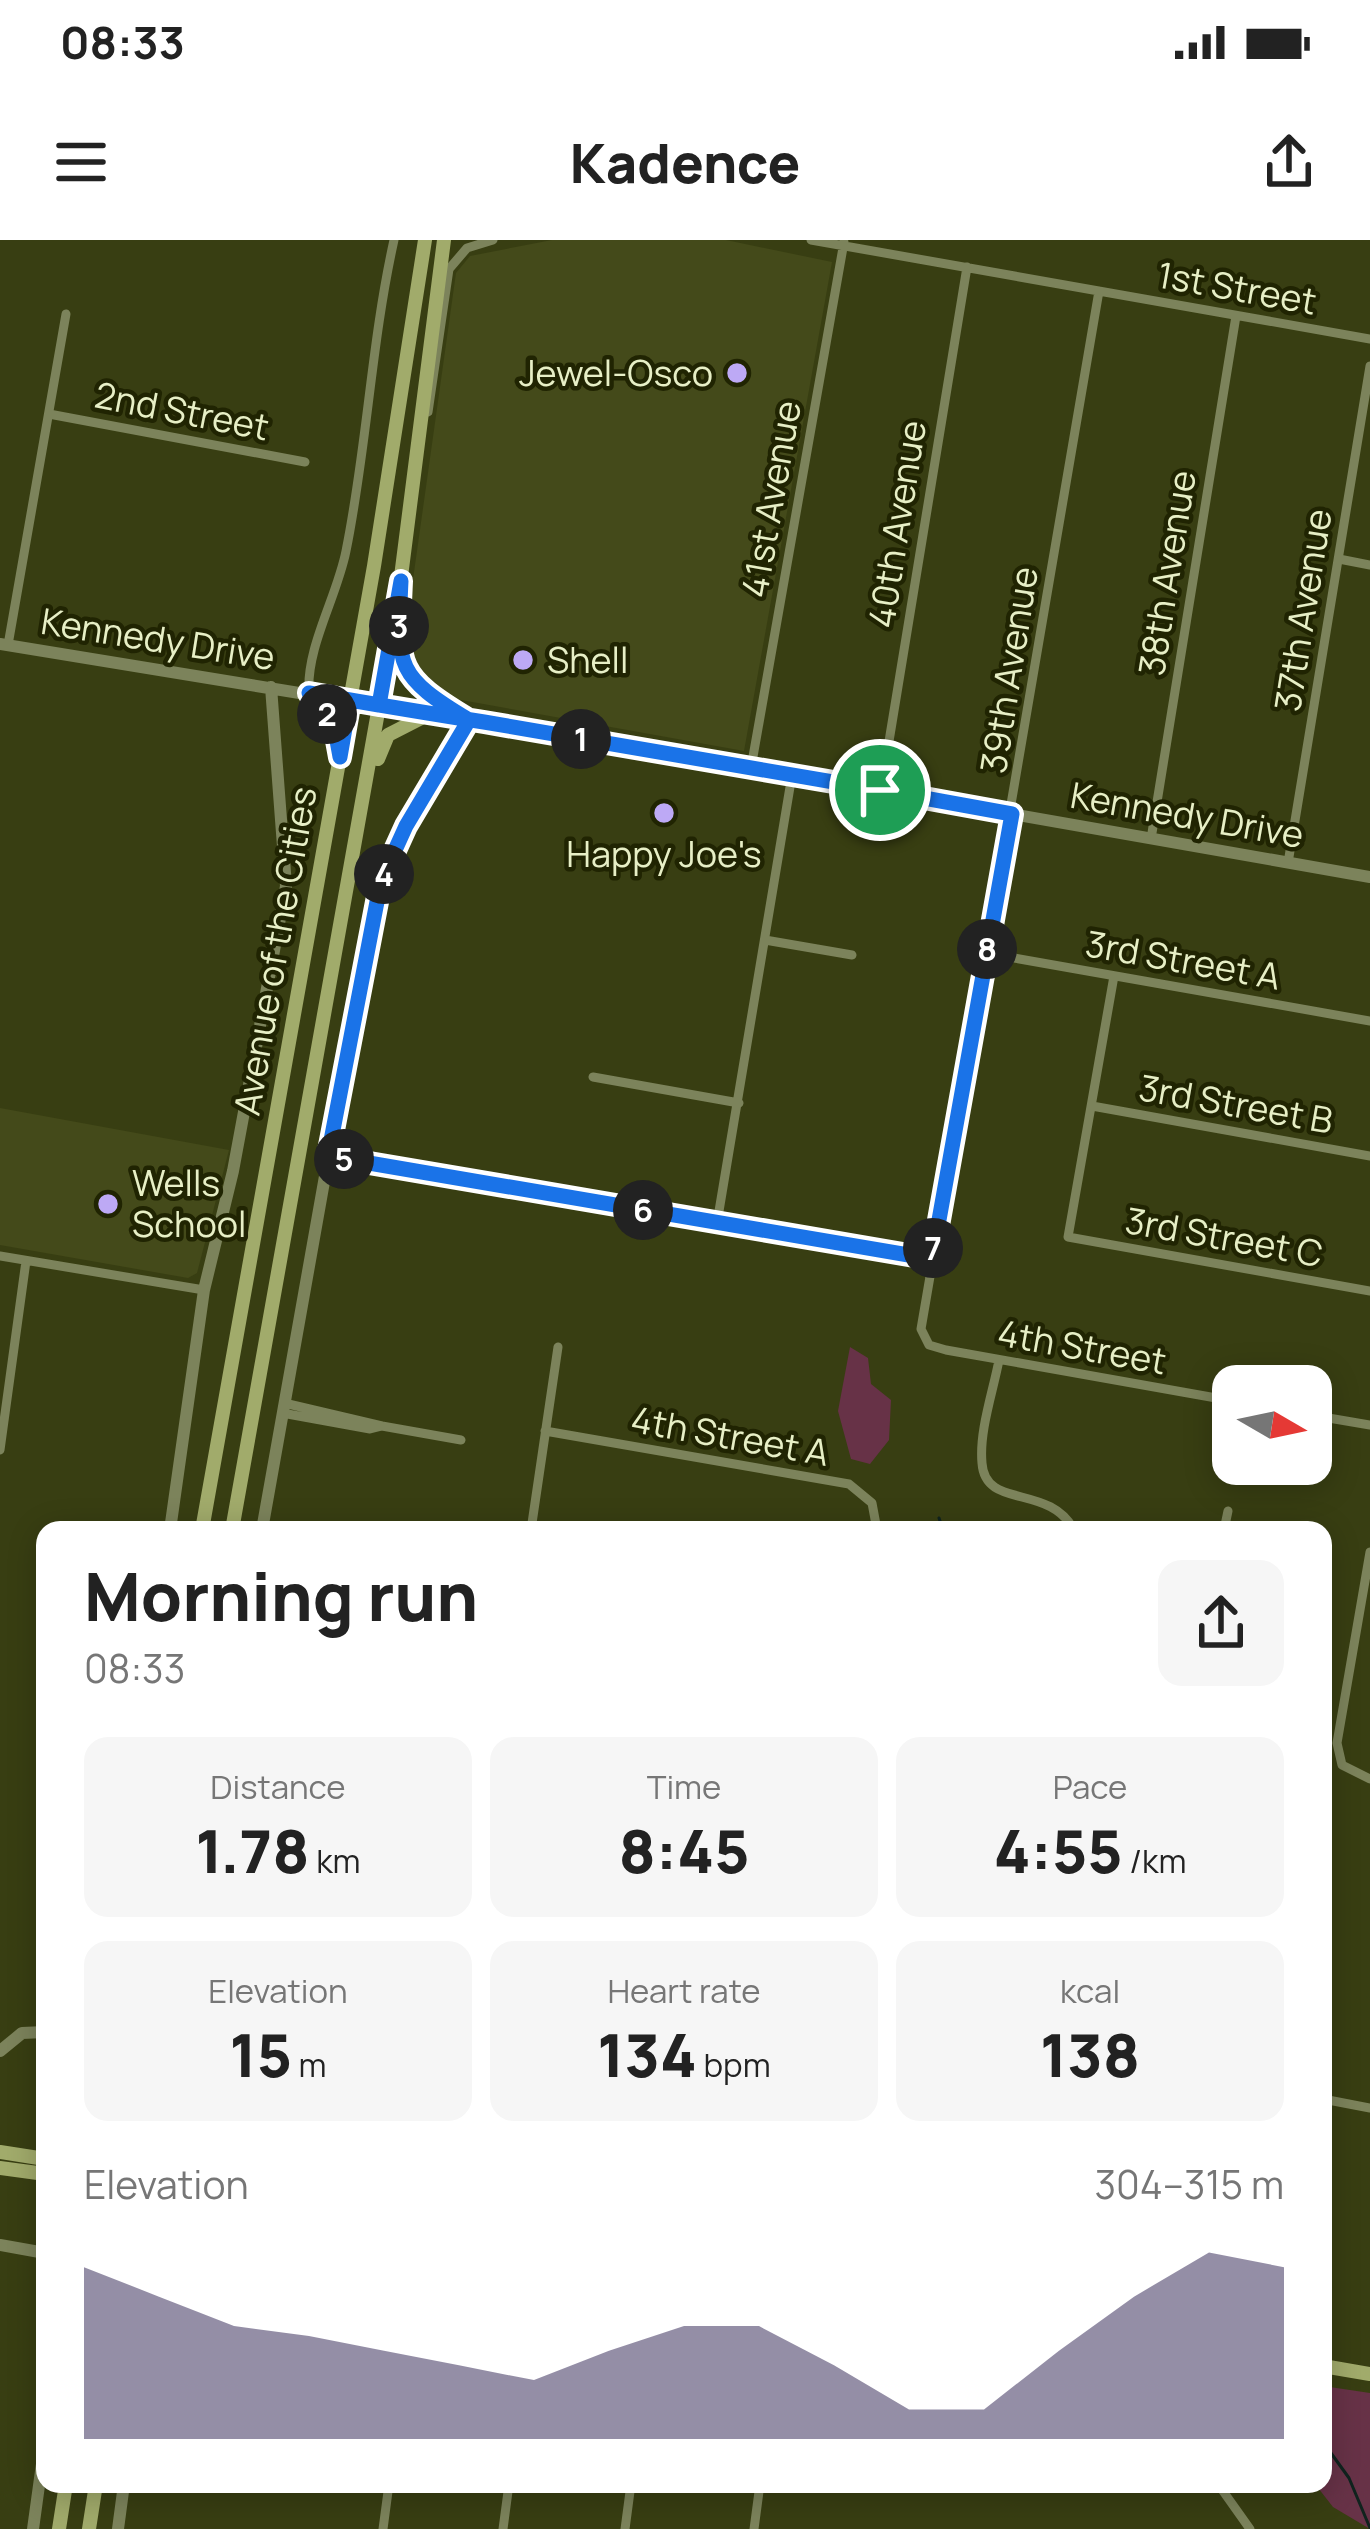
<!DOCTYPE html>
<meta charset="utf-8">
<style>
:root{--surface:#fff;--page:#f6f6f6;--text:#222;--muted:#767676;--accent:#685f81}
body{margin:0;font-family:Manrope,sans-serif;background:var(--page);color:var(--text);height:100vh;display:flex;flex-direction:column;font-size:45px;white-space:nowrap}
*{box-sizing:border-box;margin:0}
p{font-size:39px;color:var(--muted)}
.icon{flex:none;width:66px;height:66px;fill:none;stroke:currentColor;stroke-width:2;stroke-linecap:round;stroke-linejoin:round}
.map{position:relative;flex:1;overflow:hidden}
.drawer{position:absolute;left:36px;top:1281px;width:1296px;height:972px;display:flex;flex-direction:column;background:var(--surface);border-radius:24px;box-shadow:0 6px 30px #0003}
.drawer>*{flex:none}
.needle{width:78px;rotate:99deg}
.tools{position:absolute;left:1212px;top:1125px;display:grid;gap:24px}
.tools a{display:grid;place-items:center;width:120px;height:120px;border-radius:24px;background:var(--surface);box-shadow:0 6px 30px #0003;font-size:60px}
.pin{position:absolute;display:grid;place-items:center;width:102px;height:102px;color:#fff;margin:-51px;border:6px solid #fff;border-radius:50%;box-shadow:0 3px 12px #0007}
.km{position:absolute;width:60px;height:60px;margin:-30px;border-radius:50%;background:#222;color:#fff;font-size:33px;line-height:60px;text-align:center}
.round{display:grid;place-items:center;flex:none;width:126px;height:126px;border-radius:24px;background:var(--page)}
.summary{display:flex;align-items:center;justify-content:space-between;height:204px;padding:0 48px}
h1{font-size:66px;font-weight:800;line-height:90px}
.metrics{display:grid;grid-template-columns:repeat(3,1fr);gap:18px;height:204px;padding:12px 48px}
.metrics div{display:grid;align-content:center;border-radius:24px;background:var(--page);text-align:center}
.metrics b{font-size:60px;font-weight:800}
.metrics small{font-size:33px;font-weight:400}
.metrics p{font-size:33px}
.chart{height:336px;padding:24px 48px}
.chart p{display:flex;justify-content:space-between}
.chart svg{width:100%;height:216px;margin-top:12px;fill:var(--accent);opacity:.7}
.status{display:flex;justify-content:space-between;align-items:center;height:84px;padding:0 60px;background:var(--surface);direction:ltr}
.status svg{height:33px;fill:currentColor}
header{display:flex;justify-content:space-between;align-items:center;height:156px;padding:0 48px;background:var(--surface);font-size:54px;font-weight:800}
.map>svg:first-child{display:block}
.built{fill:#444a1a}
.green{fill:#673247}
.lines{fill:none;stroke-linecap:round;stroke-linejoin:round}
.stream{stroke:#10231e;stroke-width:3}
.minor{stroke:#7c835b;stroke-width:9}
.tertiary{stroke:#7c835b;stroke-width:12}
.secondary{stroke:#a1ab6b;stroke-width:14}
.route-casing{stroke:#fff;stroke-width:24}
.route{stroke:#1a73e8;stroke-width:15}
.poi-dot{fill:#bda9f5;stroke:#202402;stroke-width:4.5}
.labels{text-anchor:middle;stroke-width:9;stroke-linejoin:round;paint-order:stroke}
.street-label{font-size:36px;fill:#e7efc6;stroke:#202402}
.poi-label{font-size:36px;fill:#e7efc6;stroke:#202402;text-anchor:start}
</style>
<div class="status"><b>08:33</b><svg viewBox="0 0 49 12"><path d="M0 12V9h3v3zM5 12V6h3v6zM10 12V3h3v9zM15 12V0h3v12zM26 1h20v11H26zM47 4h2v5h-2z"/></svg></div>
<header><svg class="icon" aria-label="menu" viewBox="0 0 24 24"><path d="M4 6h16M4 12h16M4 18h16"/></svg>Kadence<svg class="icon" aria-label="share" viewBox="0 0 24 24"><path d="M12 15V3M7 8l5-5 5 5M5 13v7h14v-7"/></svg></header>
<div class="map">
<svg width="1370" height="2289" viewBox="0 0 1370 2289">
<rect width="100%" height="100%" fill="#383e12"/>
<path class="built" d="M552,0H726L832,22L744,511L450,458L425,444L409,421L408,375L456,33L470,16Z
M0,868L229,910L197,1033L188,1038L0,1005Z"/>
<path class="green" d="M850,1107L868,1118L871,1144L891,1160L889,1200L870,1224L851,1219L838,1171Z
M1323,2146L1370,2153V2289L1333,2267L1315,2244H1323Z"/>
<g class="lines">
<path class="stream" d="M939,1278L943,1290
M1323,2202L1349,2238L1370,2288"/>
<path class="minor" d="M811,0L1370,99
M1099,51L921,1089L929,1105L946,1110L1233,1161
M428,172L449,29L467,8L493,0
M49,174L305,222
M1339,319L1370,325
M8,405L66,74
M309,453C306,407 337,357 346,311C367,208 371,103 394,0
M751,528L844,2
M881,550L967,27
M1151,599L1236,76
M1288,623L1370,126
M765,700L852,715
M986,713L1370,781
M1114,736L1068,997L1370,1051
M593,837L739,863
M1092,866L1370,916
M328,916L931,1019
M717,983L792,535
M0,1016L204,1050
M999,1120C993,1152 979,1191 982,1223C985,1270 1049,1243 1074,1290
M282,1173L370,1189L382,1186L284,1163
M1311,1175L1370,1185
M382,1186L461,1200
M545,1191L849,1244L872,1263L877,1290
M0,1210L26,1021
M531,1290L558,1107
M1224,1290L1228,1271
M1370,1312L1337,1503L1342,1525L1370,1539
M1323,1642V1678
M1323,1859L1370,1868
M1218,2244L1250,2289
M383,2289L389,2244
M503,2289L509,2244
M625,2289L631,2244
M754,2289L760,2244"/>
<path class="tertiary" d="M0,404L648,510L1370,637
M170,1290L204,1050L233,931L286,646L271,447
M262,1290L374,661L397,602L469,480
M0,1811L22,1793L45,1792
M0,2005L45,2013
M33,2289L45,2202
M118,2289L124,2244"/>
<path class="secondary" d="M399,386C401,444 422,452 469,480
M309,453L334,484L338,504
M378,519L388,495L429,474
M202,1290L374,326L425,0
M232,1290L398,360L444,0
M0,1912L45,1919
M0,1928L45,1934
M1323,2126L1370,2134
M59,2289L66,2244
M89,2289L96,2244"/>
</g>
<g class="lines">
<defs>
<path id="route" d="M880,550L484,482C426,473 367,463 309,453L334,484L340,517L350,460L379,465L401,341C397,426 394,435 469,480L406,586L381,641L328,916L932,1019L1012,574L880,550"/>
</defs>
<use href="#route" class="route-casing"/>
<use href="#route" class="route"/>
</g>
<g class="poi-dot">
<circle cx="737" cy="133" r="12"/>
<circle cx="523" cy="420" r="12"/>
<circle cx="664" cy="573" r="12"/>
<circle cx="108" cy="964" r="12"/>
</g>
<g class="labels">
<g class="street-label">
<text transform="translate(1237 48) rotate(10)" y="13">1st Street</text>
<text transform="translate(182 171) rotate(11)" y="13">2nd Street</text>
<text transform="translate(771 259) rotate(-80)" y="13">41st Avenue</text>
<text transform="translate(897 284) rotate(-81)" y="13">40th Avenue</text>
<text transform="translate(1167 333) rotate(-81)" y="13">38th Avenue</text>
<text transform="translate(1303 370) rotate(-81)" y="13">37th Avenue</text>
<text transform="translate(158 399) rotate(9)" y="13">Kennedy Drive</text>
<text transform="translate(1009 430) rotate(-81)" y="13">39th Avenue</text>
<text transform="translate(1187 575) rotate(10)" y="13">Kennedy Drive</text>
<text transform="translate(275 711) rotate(-80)" y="13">Avenue of the Cities</text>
<text transform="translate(1183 720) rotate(10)" y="13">3rd Street A</text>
<text transform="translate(1236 864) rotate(10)" y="13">3rd Street B</text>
<text transform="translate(1224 997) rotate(10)" y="13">3rd Street C</text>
<text transform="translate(1082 1107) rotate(10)" y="13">4th Street</text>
<text transform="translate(730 1196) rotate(10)" y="13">4th Street A</text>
</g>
<g class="poi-label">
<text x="713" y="146" text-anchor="end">Jewel-Osco</text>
<text x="547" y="433">Shell</text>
<text x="664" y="627" text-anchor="middle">Happy Joe's</text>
<text x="132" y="956">Wells<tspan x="132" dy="41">School</tspan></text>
</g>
</g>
</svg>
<div class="tools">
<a><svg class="needle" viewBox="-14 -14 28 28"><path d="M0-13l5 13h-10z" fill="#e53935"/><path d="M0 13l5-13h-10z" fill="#767676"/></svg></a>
</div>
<div class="pin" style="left:880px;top:550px;background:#1e9e55"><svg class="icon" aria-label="arrive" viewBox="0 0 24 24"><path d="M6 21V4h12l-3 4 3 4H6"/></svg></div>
<b class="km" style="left:581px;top:499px">1</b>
<b class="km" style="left:327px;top:474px">2</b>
<b class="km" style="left:399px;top:386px">3</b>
<b class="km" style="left:384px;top:634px">4</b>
<b class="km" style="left:344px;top:919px">5</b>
<b class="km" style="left:643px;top:970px">6</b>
<b class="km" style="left:933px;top:1008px">7</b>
<b class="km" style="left:987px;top:709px">8</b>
<section class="drawer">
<div class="summary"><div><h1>Morning run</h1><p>08:33</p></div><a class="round"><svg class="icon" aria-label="share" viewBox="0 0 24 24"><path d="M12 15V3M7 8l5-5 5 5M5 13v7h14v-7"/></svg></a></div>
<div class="metrics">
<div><p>Distance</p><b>1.78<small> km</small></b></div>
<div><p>Time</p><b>8:45</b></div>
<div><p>Pace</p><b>4:55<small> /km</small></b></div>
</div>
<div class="metrics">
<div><p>Elevation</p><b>15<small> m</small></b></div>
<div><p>Heart rate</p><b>134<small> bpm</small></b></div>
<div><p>kcal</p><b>138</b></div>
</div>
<div class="chart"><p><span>Elevation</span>304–315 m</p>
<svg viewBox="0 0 160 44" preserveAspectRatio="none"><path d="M0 44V9L10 15L20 21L30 23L40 26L50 29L60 32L70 26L80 21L90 21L100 29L110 38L120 38L130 26L140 15L150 6L160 9V44z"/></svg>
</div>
</section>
</div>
